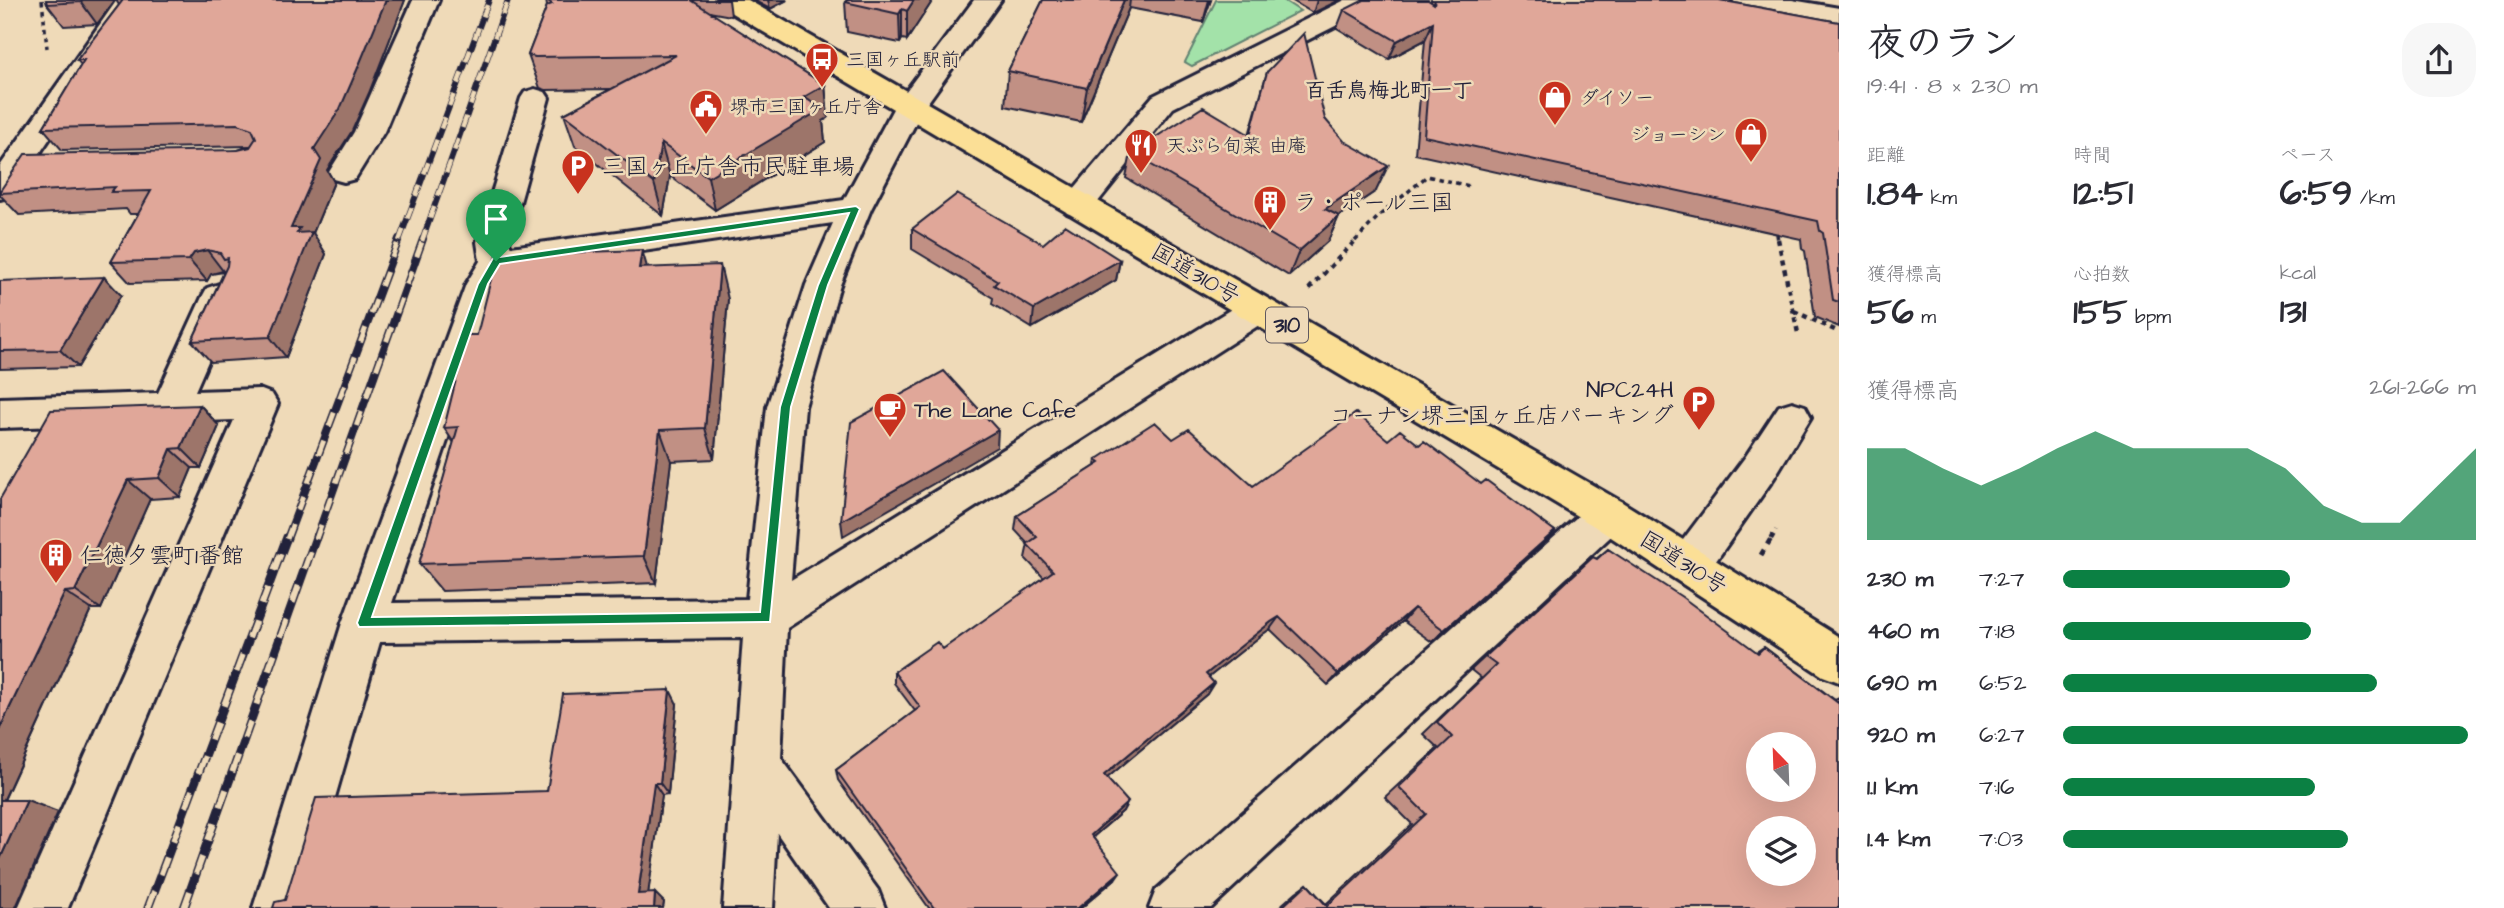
<!DOCTYPE html>
<html lang="ja">
<meta charset="utf-8">
<style>
:root{--surface:#fff;--page:#f7f7f7;--text:#2b2b33;--muted:#7c7c81;--accent:#0b8043}
body{margin:0;font-family:"Architects Daughter","Klee One",sans-serif;background:var(--page);color:var(--text);height:100vh;display:flex;flex-direction:column;font-size:26px;white-space:nowrap}
*{box-sizing:border-box;margin:0}
p{font-size:23px;color:var(--muted)}
.icon{flex:none;width:38px;height:38px;fill:none;stroke:currentColor;stroke-width:2;stroke-linecap:round;stroke-linejoin:round}
.map{position:relative;flex:1;overflow:hidden}
.sheet{display:flex;flex-direction:column;background:var(--surface);width:665px}
.sheet>*{flex:none}
.needle{width:46px;rotate:337deg}
.controls{position:absolute;left:1746px;top:732px;display:grid;gap:14px}
.controls a{display:grid;place-items:center;width:70px;height:70px;border-radius:50%;background:var(--surface);box-shadow:0 7px 28px #0002;font-size:35px}
.pin{position:absolute;display:grid;place-items:center;width:60px;height:60px;color:#fff;margin:-72px -30px;border-radius:50% 50% 50% 0;rotate:-45deg;box-shadow:0 0 7px #0007}
.pin .icon{rotate:45deg}
.round{display:grid;place-items:center;flex:none;width:74px;height:74px;border-radius:28px;background:var(--page)}
.head{display:flex;align-items:center;justify-content:space-between;height:119px;padding:0 28px}
h1{font-size:38px;font-weight:800;line-height:52px}
.figures{display:grid;grid-template-columns:repeat(3,1fr);gap:10px;height:119px;padding:7px 28px}
.figures div{display:grid;align-content:center}
.figures b{font-size:35px;font-weight:800}
.figures small{font-size:19px;font-weight:400}
.figures p{font-size:19px}
.chart{height:196px;padding:14px 28px}
.chart p{display:flex;justify-content:space-between}
.chart svg{width:100%;height:126px;margin-top:7px;fill:var(--accent);opacity:.7}
ul{padding:0 28px;list-style:none;font-size:23px}
li{display:grid;grid-template-columns:112px 84px 1fr;align-items:center;height:52px}
li i{height:18px;border-radius:9px;background:var(--accent)}
main{display:flex;flex:1;min-height:0}
.map>svg:first-child{display:block}
.green{fill:#a3e2a9;stroke:#628272;stroke-width:2}
.lines{fill:none;stroke-linecap:round;stroke-linejoin:round}
.minor-casing{stroke:#22223b;stroke-width:6}
.highway-casing{stroke:#22223b;stroke-width:6}
.path-far2{stroke:#22223b;stroke-width:3.5;stroke-dasharray:4.5 4.5;stroke-linecap:butt}
.path-far1{stroke:#22223b;stroke-width:4.5;stroke-dasharray:5 5;stroke-linecap:butt}
.path{stroke:#22223b;stroke-width:5;stroke-dasharray:6 6;stroke-linecap:butt}
.minor{fill:#efdab8;fill-rule:evenodd}
.highway{fill:#fbdf96;fill-rule:evenodd}
.rail-far2-casing{stroke:#22223b;stroke-width:6}
.rail-far1-casing{stroke:#22223b;stroke-width:8}
.rail-casing{stroke:#22223b;stroke-width:9}
.rail-far2{stroke:#efdab8;stroke-width:4.5;stroke-dasharray:12;stroke-linecap:butt}
.rail-far1{stroke:#efdab8;stroke-width:5;stroke-dasharray:15;stroke-linecap:butt}
.rail{stroke:#efdab8;stroke-width:6;stroke-dasharray:18;stroke-linecap:butt}
.wall{fill:#c19084;stroke:#22223b;stroke-width:2}
.shaded-wall{fill:#9d756b;stroke:#22223b;stroke-width:2}
.building{fill:#e0a799;stroke:#22223b;stroke-width:2;fill-rule:evenodd}
.route{fill:#0b8043;stroke:#fff;stroke-width:2;fill-rule:evenodd}
.labels{text-anchor:middle;stroke-width:5;stroke-linejoin:round;paint-order:stroke}
.far-poi-label{font-size:19px;fill:#22223b;stroke:#efdab8;text-anchor:start}
.far-neighbourhood-label{font-size:21px;font-weight:bold;fill:#22223b;stroke:#efdab8}
.shield{fill:#efdab8;stroke:#605960;stroke-width:2}
.shield-label{font-size:21px;font-weight:bold;fill:#22223b}
.poi-label{font-size:23px;fill:#22223b;stroke:#efdab8;text-anchor:start}
.street-label{font-size:23px;fill:#22223b;stroke:#efdab8}
</style>
<main>
<div class="map">
<svg width="1839" height="908" viewBox="0 0 1839 908">
<rect width="100%" height="100%" fill="#efdab8"/>
<filter id="ink" filterUnits="userSpaceOnUse"><feTurbulence type="fractalNoise" baseFrequency=".0143" numOctaves="2"/><feDisplacementMap in="SourceGraphic" scale="14" xChannelSelector="R" yChannelSelector="G"/><feConvolveMatrix kernelMatrix="1 2 1 2 8 2 1 2 1" color-interpolation-filters="sRGB"/></filter>
<g filter="url(#ink)">
<path class="green" d="M1216,0H1283L1300,11L1192,66L1185,62Z"/>
<g class="lines">
<defs>
<path id="minor" d="M117,0H143L11,196L0,199V166Z
M413,0H439L384,132L355,179L344,182L333,179L329,172L354,132Z
M974,0H1001L923,109L871,209L840,285L805,407L791,580L1246,300L1258,296L1270,300L1275,309L1270,318L787,628L781,758L878,890L885,908H829L777,833L773,908H723L743,638L380,642L303,908H253L342,623L466,284L480,261L477,242L521,98L525,92L535,89L545,92L549,98L509,242L511,247L844,200L894,107ZM833,223L806,285L767,407L747,599L392,603L500,285L508,271Z
M1345,0H1379L1375,6L1173,108L1089,213L1078,216L1067,213L1062,205L1067,197L1153,96Z
M1733,0H1792L1839,8V24L1746,8L1737,6Z
M219,284L231,288L236,297L195,391L259,389L272,394L278,404L68,908H18L234,420L0,428V398L158,393L202,297L207,288Z
M1792,402L1805,406L1811,417L1774,478L1704,578L1689,583L1674,578L1668,565L1674,552L1746,456L1779,406Z
M1608,497L1622,502L1628,514L1622,526L1211,908H1149L1156,890L1594,502Z"/>
<path id="highway" d="M716,0H748L1622,502L1839,637V682L1823,676L1594,526L720,6Z"/>
</defs>
<use href="#minor" class="minor-casing"/>
<use href="#highway" class="highway-casing"/>
<path class="path-far2" d="M42,0L47,48
M1777,234L1778,241
M1355,241L1380,215L1427,176L1469,186"/>
<path class="path-far1" d="M1778,239L1798,333
M1309,289L1357,239
M1794,311L1839,332
M1771,539L1776,530"/>
<path class="path" d="M1761,555L1772,537"/>
<use href="#minor" class="minor"/>
<use href="#highway" class="highway"/>
<defs>
<path id="rail-far2" d="M399,241L489,0
M422,241L508,0"/>
<path id="rail-far1" d="M287,539L399,239
M316,539L423,239"/>
<path id="rail" d="M148,908L287,537
M184,908L316,537"/>
</defs>
<use href="#rail-far2" class="rail-far2-casing"/>
<use href="#rail-far1" class="rail-far1-casing"/>
<use href="#rail" class="rail-casing"/>
<use href="#rail-far2" class="rail-far2"/>
<use href="#rail-far1" class="rail-far1"/>
<use href="#rail" class="rail"/>
</g>
<path class="wall" d="M46,0H115L97,24L64,26L47,4Z
M116,0H405L369,93L352,131L327,170L334,182L313,233L326,254L286,357L211,362L192,341L224,272L211,274L207,281L130,283L111,262L138,214H130L126,209L19,215L0,195V191L238,150L250,146L62,150L43,128L81,65L77,60L119,5Z
M546,0H729L731,16L709,12L825,85L828,118L823,121L825,142L715,210L670,176L663,216L575,146L564,114L611,89L546,90L540,88L528,55L547,6Z
M753,0H787L770,9Z
M847,0H933L907,40L902,39L900,43L847,32L845,2Z
M1043,0H1211L1203,22L1129,8L1081,122L1005,106L1008,71Z
M1291,0H1340L1313,13Z
M1431,0H1719L1839,22V327L1815,317L1805,251L1802,249L1801,239L1415,154L1425,40L1389,59L1337,28L1344,10L1431,2Z
M1267,72L1325,119L1376,191L1339,216L1328,241L1289,276L1126,178L1131,153L1249,135Z
M912,229L1043,244L1120,260L1116,280L1032,328L992,304L993,298L912,249Z
M647,267L728,299L714,459L671,461L656,583L442,591L419,564L454,443L444,428L477,335Z
M0,281L121,295L78,367L0,369Z
M200,405L219,426L201,468H192L180,497L150,499L101,609H91L4,800L58,812L16,907L0,908V499Z
M1173,439L1253,486L1388,440L1419,445L1555,531L1542,545L1432,642L1403,621L1328,685L1270,629L1263,634L1209,677L1207,694L1107,778L1123,811L1093,837L1115,879L1081,908H929L838,780L836,770L915,711L894,683V672L943,649L1044,578L1025,558L1028,544L1015,530L1017,516L1095,466L1096,460Z
M1608,549L1756,652L1764,647L1835,700L1839,698V908H1278L1296,892L1307,884L1326,904L1412,824L1385,797L1438,748L1423,734L1481,678L1471,670L1577,571L1596,559Z
M677,704L668,794L662,795L648,893L664,902L663,908H273L285,900L547,791Z"/>
<path class="shaded-wall" d="M83,0H115L97,24L81,2Z
M386,0H405L369,93L352,131L327,170L334,182L313,233L326,254L286,357L270,337L291,228L314,149Z
M768,0H787L770,9Z
M914,0H933L907,40V11Z
M1124,0H1130L1129,8L1081,122L1087,88Z
M1209,0H1211L1203,22Z
M1317,0H1340L1313,13Z
M902,9V39L900,43L899,14Z
M1433,22L1425,40L1389,59L1397,41Z
M825,85L828,118L823,121L825,142L715,210L708,177L804,97Z
M661,143L670,176L663,216L654,183Z
M1388,166L1376,191L1314,233L1325,209Z
M1339,216L1328,241L1289,276L1299,251Z
M207,250L223,271L211,274L207,281L189,260L194,253Z
M642,250L652,284L639,268Z
M1120,260L1116,280L1032,328L1034,309Z
M720,265L728,299L714,459L705,428Z
M104,277L121,295L78,367L60,350Z
M200,405L219,426L201,468L181,448Z
M660,430L671,461L656,583L644,556Z
M998,430L997,447L843,536L841,521Z
M171,449L192,468L180,497L159,478Z
M128,480L150,499L101,609L75,591Z
M1555,531L1542,545L1432,642L1444,630Z
M65,592L91,609L0,808V728Z
M1414,608L1403,621L1328,685L1338,674Z
M1279,617L1270,629L1263,634L1199,685L1206,674L1271,622Z
M1214,683L1207,694L1100,784L1104,775Z
M670,690L677,704L668,794L660,783Z
M654,783L662,795L647,902L638,894Z
M27,800L58,812L16,907L17,908H0V859Z
M1128,802L1123,811L1086,843L1091,835Z
M1120,872L1115,879L1081,908H1078Z
M655,893L664,902L663,908H654Z"/>
<path class="building" d="M46,0H83L81,2L47,4Z
M123,0H386L357,70L340,109L314,149L321,160L291,228H300L297,233L312,232L270,337L192,341L227,266L228,258L224,259L220,253L207,250L194,253L189,260L111,262L151,191L111,192L115,187L0,193V191L25,154L238,150L250,147L256,138L252,129L238,124L43,128L84,60H77Z
M547,0H691L825,85L804,97L822,109L708,177L661,143L654,183L564,114L676,55L535,57L528,55L547,6L552,4Z
M847,0H914L907,11L902,9L899,14L845,2Z
M1043,0H1124L1087,88L1008,71Z
M1364,0H1428L1434,4L1435,0H1719L1839,22V302L1833,300L1823,233L1820,231L1818,221L1424,136L1433,22L1397,41L1344,10Z
M1304,33L1325,119L1344,141L1388,166L1325,209L1339,216L1299,251L1131,153L1203,107L1250,135L1267,72Z
M957,194L1043,244L1065,225L1120,260L1034,309L994,285L998,281L912,229Z
M642,250L639,268L720,265L705,428L660,430L644,556L419,564L458,427L444,428L467,335H477L497,255Z
M104,277L60,350L0,351V281Z
M944,371L998,430L841,521L851,422Z
M200,405L181,448L171,449L159,478L128,480L75,591L65,592L0,728V499L51,410Z
M1356,413L1388,440L1400,430L1419,445L1424,441L1481,484L1486,480L1555,531L1444,630L1414,608L1338,674L1279,617L1271,622L1206,674L1214,683L1104,775L1128,802L1091,835L1120,872L1078,908H934L836,770L920,707L894,672L937,642L943,649L1053,571L1027,544L1037,537L1017,516L1100,463L1096,460L1155,422L1173,439L1189,429L1253,486Z
M1608,549L1682,597L1758,653L1764,647L1838,703L1839,701V908H1281L1307,884L1327,906L1426,814L1399,787L1452,737L1437,722L1496,665L1485,657L1593,557L1597,559ZM1759,744H1804V789H1759ZM1759,828H1804V873H1759Z
M670,690L660,783H654L638,894L655,893L654,908H273L275,902L285,900L316,798L547,791L563,694Z
M0,800H27L0,859Z"/>
</g>
<path class="route" d="M856,206L860,209L828,285L791,407L770,622L359,627L357,623L478,284L493,258ZM849,213L818,285L780,407L760,612L372,617L488,284L500,264Z"/>
<defs>
<symbol id="bus-pin" viewBox="-11 -11 22 30"><path d="M0 17L-7.5 6A9.5 9.5 0 1 1 7.5 6Z" fill="#c8321e" stroke="#efdab8"/><path d="M-5-6H5V4H4V6H2V4H-2V6H-4V4H-5ZM-3.5-4V0h7V-4ZM-3.5 1.2v1.5H-2V1.2ZM2 1.2v1.5H3.5V1.2Z" fill="#fff"/></symbol>
<symbol id="shop-pin" viewBox="-11 -11 22 30"><path d="M0 17L-7.5 6A9.5 9.5 0 1 1 7.5 6Z" fill="#c8321e" stroke="#efdab8"/><path d="M-5-2.5h2.3a2.7 3.5 0 0 1 5.4 0H5L5.5 6h-11ZM-1.5-2.5h3a1.5 2.3 0 0 0-3 0Z" fill="#fff"/></symbol>
<symbol id="civic-pin" viewBox="-11 -11 22 30"><path d="M0 17L-7.5 6A9.5 9.5 0 1 1 7.5 6Z" fill="#c8321e" stroke="#efdab8"/><path d="M-.6-6.5H3V-4.5H.6V-3L4-1V1h2V6H-6V1h2V-1L-.6-3ZM-1.2 2.5V6h2.4V2.5Z" fill="#fff"/></symbol>
<symbol id="restaurant-pin" viewBox="-11 -11 22 30"><path d="M0 17L-7.5 6A9.5 9.5 0 1 1 7.5 6Z" fill="#c8321e" stroke="#efdab8"/><path d="M-5-6h1v4h1v-4h1v4h1v-4h1v5L-1.5 .5V6h-2V.5L-5-1ZM5-6V6H3V1.5H1.5Q1.5-4 5-6Z" fill="#fff"/></symbol>
<symbol id="parking-pin" viewBox="-11 -11 22 30"><path d="M0 17L-7.5 6A9.5 9.5 0 1 1 7.5 6Z" fill="#c8321e" stroke="#efdab8"/><path d="M-3.5-5.5H1a3.5 3.5 0 0 1 0 7H-1V5.5H-3.5ZM-1-3.4V-.6H.8a1.4 1.4 0 0 0 0-2.8Z" fill="#fff"/></symbol>
<symbol id="building-pin" viewBox="-11 -11 22 30"><path d="M0 17L-7.5 6A9.5 9.5 0 1 1 7.5 6Z" fill="#c8321e" stroke="#efdab8"/><path d="M-4-6H4V6H1V3H-1V6H-4ZM-2.5-4.3h1.7v1.8h-1.7ZM.8-4.3h1.7v1.8H.8ZM-2.5-1h1.7V.8h-1.7ZM.8-1h1.7V.8H.8Z" fill="#fff"/></symbol>
<symbol id="cafe-pin" viewBox="-11 -11 22 30"><path d="M0 17L-7.5 6A9.5 9.5 0 1 1 7.5 6Z" fill="#c8321e" stroke="#efdab8"/><path d="M-5.5-4.5H6V0H3Q3 3.5 0 3.5H-2.5Q-5.5 3.5-5.5 0ZM3-3.2v2h1.7v-2ZM-6 4.5H4V6H-6Z" fill="#fff"/></symbol>
</defs>
<g fill-rule="evenodd">
<use href="#bus-pin" x="803" y="40" width="38" height="52"/>
<use href="#shop-pin" x="1536" y="78" width="38" height="52"/>
<use href="#civic-pin" x="687" y="87" width="38" height="52"/>
<use href="#shop-pin" x="1732" y="115" width="38" height="52"/>
<use href="#restaurant-pin" x="1122" y="126" width="38" height="52"/>
<use href="#parking-pin" x="559" y="147" width="38" height="52"/>
<use href="#building-pin" x="1251" y="183" width="38" height="52"/>
<use href="#parking-pin" x="1680" y="383" width="38" height="52"/>
<use href="#cafe-pin" x="871" y="390" width="38" height="52"/>
<use href="#building-pin" x="37" y="536" width="38" height="52"/>
</g>
<g class="labels">
<g class="far-poi-label">
<text x="846" y="66">三国ヶ丘駅前</text>
<text x="1580" y="104">ダイソー</text>
<text x="730" y="113">堺市三国ヶ丘庁舎</text>
<text x="1726" y="141" text-anchor="end">ジョーシン</text>
<text x="1166" y="152">天ぷら旬菜 由庵</text>
</g>
<g class="far-neighbourhood-label">
<text x="1389" y="97">百舌鳥梅北町一丁</text>
</g>
<rect class="shield" x="1266" y="307.5" width="42" height="35" rx="5"/>
<g class="shield-label">
<text x="1287" y="332">310</text>
</g>
<g class="poi-label">
<text x="602" y="174">三国ヶ丘庁舎市民駐車場</text>
<text x="1294" y="210">ラ・ポール三国</text>
<text x="1674" y="397" text-anchor="end">NPC24H<tspan x="1674" dy="26">コーナン堺三国ヶ丘店パーキング</tspan></text>
<text x="914" y="417">The Lane Cafe</text>
<text x="80" y="563">仁徳夕雲町1番館</text>
</g>
<g class="street-label">
<text transform="translate(1196 273) rotate(30)" y="8">国道310号</text>
<text transform="translate(1684 562) rotate(32)" y="8">国道310号</text>
</g>
</g>
</svg>
<div class="controls">
<a><svg class="needle" viewBox="-14 -14 28 28"><path d="M0-13l5 13h-10z" fill="#e53935"/><path d="M0 13l5-13h-10z" fill="#7c7c81"/></svg></a>
<a><svg class="icon" aria-label="layers" viewBox="0 0 24 24"><path d="M12 4l9 5-9 5-9-5zM3 14l9 5 9-5"/></svg></a>
</div>
<div class="pin" style="left:496px;top:261px;background:#1e9e55"><svg class="icon" aria-label="arrive" viewBox="0 0 24 24"><path d="M6 21V4h12l-3 4 3 4H6"/></svg></div>
</div>
<section class="sheet">
<div class="head"><div><h1>夜のラン</h1><p>19:41 · 8 × 230 m</p></div><a class="round"><svg class="icon" aria-label="share" viewBox="0 0 24 24"><path d="M12 15V3M7 8l5-5 5 5M5 13v7h14v-7"/></svg></a></div>
<div class="figures">
<div><p>距離</p><b>1.84<small> km</small></b></div>
<div><p>時間</p><b>12:51</b></div>
<div><p>ペース</p><b>6:59<small> /km</small></b></div>
</div>
<div class="figures">
<div><p>獲得標高</p><b>56<small> m</small></b></div>
<div><p>心拍数</p><b>155<small> bpm</small></b></div>
<div><p>kcal</p><b>131</b></div>
</div>
<div class="chart"><p><span>獲得標高</span>261–266 m</p>
<svg viewBox="0 0 160 44" preserveAspectRatio="none"><path d="M0 44V12L10 12L20 19L30 25L40 19L50 12L60 6L70 12L80 12L90 12L100 12L110 19L120 32L130 38L140 38L150 25L160 12V44z"/></svg>
</div>
<ul>
<li><b>230 m</b>7:27<i style="width:55%"></i></li>
<li><b>460 m</b>7:18<i style="width:60%"></i></li>
<li><b>690 m</b>6:52<i style="width:76%"></i></li>
<li><b>920 m</b>6:27<i style="width:98%"></i></li>
<li><b>1.1 km</b>7:16<i style="width:61%"></i></li>
<li><b>1.4 km</b>7:03<i style="width:69%"></i></li>
</ul>
</section>
</main>
